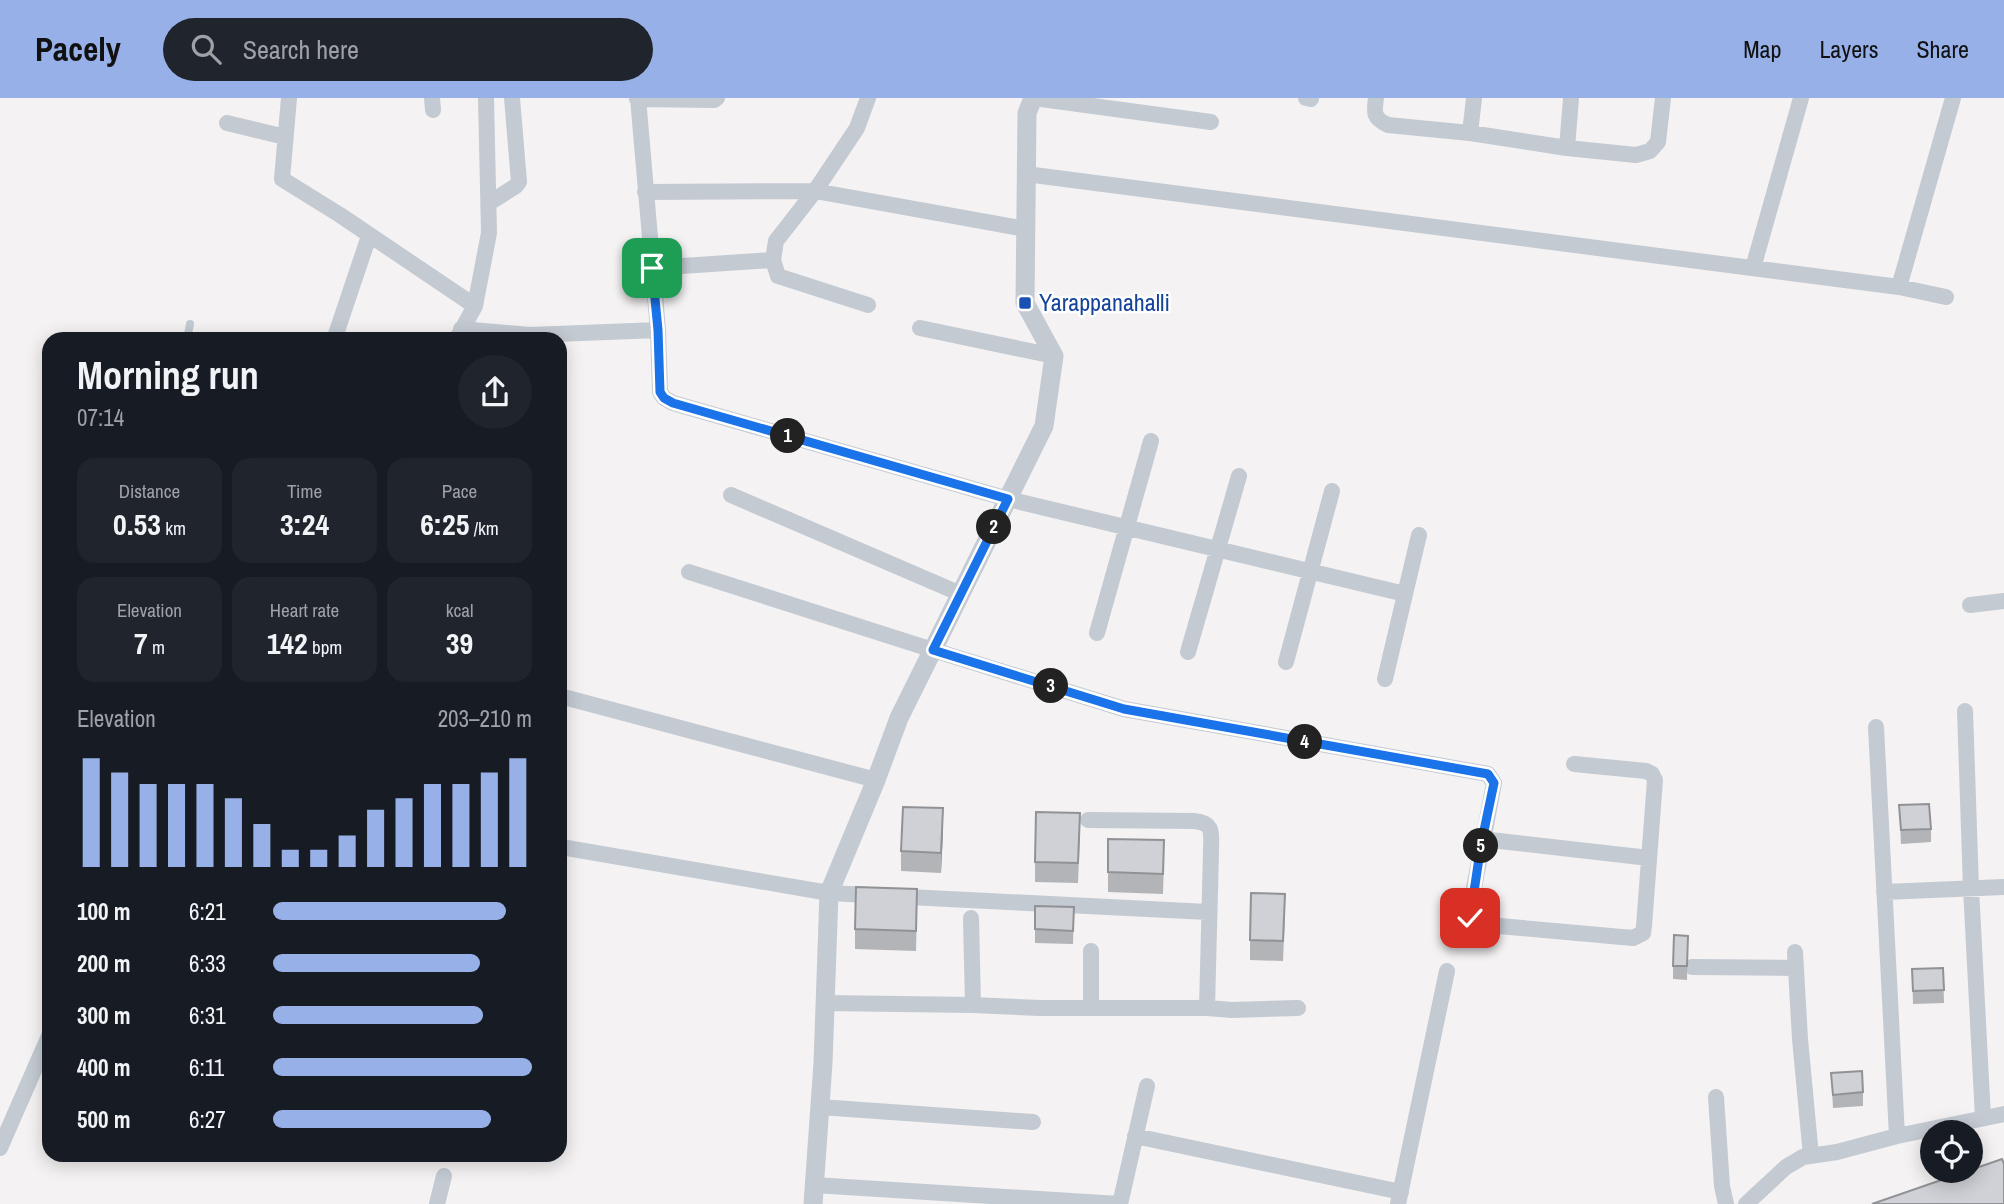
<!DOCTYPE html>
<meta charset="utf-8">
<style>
:root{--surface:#171b24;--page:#20242c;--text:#f1f3f6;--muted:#9ea1a6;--accent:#97b0e8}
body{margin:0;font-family:"Archivo Narrow",sans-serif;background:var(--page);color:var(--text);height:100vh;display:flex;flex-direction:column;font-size:26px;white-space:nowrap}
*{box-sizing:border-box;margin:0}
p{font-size:23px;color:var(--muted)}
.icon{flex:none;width:38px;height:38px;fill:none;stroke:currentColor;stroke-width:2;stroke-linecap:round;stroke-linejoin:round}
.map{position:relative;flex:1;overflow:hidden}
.panel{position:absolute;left:42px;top:234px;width:525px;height:830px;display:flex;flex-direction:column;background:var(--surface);border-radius:21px;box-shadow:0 4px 18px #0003}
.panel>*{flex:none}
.buttons{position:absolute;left:1920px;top:1022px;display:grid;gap:14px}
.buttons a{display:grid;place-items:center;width:63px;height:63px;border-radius:50%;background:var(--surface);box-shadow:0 4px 18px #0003;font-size:35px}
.pin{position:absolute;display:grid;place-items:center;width:60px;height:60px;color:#fff;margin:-30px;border-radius:14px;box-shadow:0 4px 10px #0006}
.km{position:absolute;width:35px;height:35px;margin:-18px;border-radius:50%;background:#222;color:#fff;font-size:19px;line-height:35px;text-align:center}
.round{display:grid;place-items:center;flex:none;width:74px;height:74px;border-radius:37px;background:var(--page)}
.summary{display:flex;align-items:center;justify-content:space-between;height:119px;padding:0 35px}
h1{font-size:38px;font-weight:700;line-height:52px}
.figures{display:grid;grid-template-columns:repeat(3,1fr);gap:10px;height:119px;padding:7px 35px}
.figures div{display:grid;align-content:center;border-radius:18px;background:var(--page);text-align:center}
.figures b{font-size:30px;font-weight:700}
.figures small{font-size:19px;font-weight:400}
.figures p{font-size:19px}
.chart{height:196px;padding:14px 35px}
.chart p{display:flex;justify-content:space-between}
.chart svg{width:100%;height:126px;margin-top:7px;stroke:var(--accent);stroke-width:6}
ul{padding:0 35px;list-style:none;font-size:23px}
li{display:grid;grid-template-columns:112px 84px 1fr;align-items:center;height:52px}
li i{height:18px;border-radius:9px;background:var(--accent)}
header{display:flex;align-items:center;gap:42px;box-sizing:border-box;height:98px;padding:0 35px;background:var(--accent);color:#111}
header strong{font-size:33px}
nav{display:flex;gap:38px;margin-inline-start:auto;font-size:24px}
.search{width:490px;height:63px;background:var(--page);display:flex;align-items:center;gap:18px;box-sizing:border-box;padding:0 24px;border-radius:38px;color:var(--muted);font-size:26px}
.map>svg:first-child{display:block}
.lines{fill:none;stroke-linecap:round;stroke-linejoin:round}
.service{stroke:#c4cad2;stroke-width:8}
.minor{stroke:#c4cad2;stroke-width:16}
.tertiary{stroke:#c4cad2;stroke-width:19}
.wall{fill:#b2b4b8}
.shaded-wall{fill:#919296}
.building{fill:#cfd1d6;stroke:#919296;stroke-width:2}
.route-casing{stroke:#fff;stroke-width:14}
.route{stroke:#1a73e8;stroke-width:9}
.transit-dot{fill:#1a4fb4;stroke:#fff;stroke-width:2.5}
.labels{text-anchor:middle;stroke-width:5;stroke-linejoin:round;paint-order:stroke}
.transit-label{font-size:24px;fill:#164399;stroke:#fff;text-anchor:start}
</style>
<header>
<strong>Pacely</strong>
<div class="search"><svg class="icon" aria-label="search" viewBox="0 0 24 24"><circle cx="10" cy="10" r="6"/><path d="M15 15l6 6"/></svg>Search here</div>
<nav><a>Map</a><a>Layers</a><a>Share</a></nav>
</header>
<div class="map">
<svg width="2004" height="1106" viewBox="0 0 2004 1106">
<rect width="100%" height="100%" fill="#f4f2f2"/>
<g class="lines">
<path class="service" d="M187,242L190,226"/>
<path class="minor" d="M289,0L282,81L340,117L475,208L456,242
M432,0L433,12
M638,0L658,232L660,294L664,300L673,305L1008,401L1405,496
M1034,0L1211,24
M1306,0L1311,1
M1376,0C1374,15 1373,20 1388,27L1470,35L1567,50L1636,57L1650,53L1658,44L1663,0
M637,1L714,2L717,0
M227,25L285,39
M1470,35L1474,0
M1567,50L1571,0
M1026,76L1899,189L1946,199
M645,94L815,93L1026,131
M489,105L516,88L519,84L512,0
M652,170L773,162
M1753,170L1801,0
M1899,189L1953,0
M868,207L778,178L773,162L776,143L815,93L857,30L868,0
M475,208L489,135L486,0
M920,230L1054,258
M461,231L530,237L658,232
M334,242L369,138
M731,397L961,496
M689,474L933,552L1124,611L1488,676L1494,685L1469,816L1472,823L1477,826L1633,840L1643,835L1644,828L1655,682L1652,676L1646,673L1574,666
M1970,507L2004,503
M1097,535L1151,343
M1188,554L1239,378
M1286,564L1332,393
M1385,581L1419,437
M560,598L876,682
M1965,613L1971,790L1983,1020
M1876,629L1897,1038
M1088,722L1194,723C1215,725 1211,736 1211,753L1207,910L1232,912L1298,910
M1482,741L1649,760
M561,749L829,795L1208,814
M1884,794L2004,789
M971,820L973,907
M1795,854L1800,941L1811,1058
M1692,869L1796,870
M825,905L973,907L1040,910H1207
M1091,909V853
M1716,999L1722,1088L1726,1106
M820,1009L1033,1024
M1135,1038L1401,1094
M0,1050L49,938
M814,1087L1119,1106
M437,1106L444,1078
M1120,1106L1147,988
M1398,1106L1447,873
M1746,1106L1786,1069L1803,1059L1837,1054L1897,1038L2004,1016"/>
<path class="tertiary" d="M813,1106L823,965L829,795L876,682L899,620L1044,328L1054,258L1025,205L1027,15L1033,0"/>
</g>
<path class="wall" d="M1899,707L1931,731V744L1901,746Z
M943,730L941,775L901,773V753Z
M1080,735L1078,785L1035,784V764Z
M1108,741L1164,762L1163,796L1108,794Z
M1035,808L1074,809L1073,846L1035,845Z
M917,811L916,853L855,851V831Z
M1285,816L1283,863L1250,862V842Z
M1688,838L1687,882L1673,881V868Z
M1943,870L1944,905L1913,906L1912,871Z
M1831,975L1863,994V1008L1833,1010Z"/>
<path class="shaded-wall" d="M943,710V730L941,775V755Z"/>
<path class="building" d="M1929,706L1931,731L1901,732L1899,707Z
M903,709L943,710L941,755L901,753Z
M1036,714L1080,715L1078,765L1035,764Z
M1108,741L1164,742L1163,776L1108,774Z
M856,789L917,791L916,833L855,831Z
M1251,795L1285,796L1283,843L1250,842Z
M1035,808L1074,809L1073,833L1035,831Z
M1674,837L1688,838L1687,868H1673Z
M1943,870L1944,892L1913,893L1912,871Z
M1862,973L1863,994L1833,997L1831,975Z
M2002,1061L2004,1066V1106H1872Z"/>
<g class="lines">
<defs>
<path id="route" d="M652,170L658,232L660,294L664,300L673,305L1008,401L933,552L1124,611L1488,676L1494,685L1481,747L1470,820"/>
</defs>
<use href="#route" class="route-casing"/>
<use href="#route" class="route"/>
</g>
<rect class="transit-dot" x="1018" y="198" width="14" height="14" rx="3.5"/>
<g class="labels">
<g class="transit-label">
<text x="1039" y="213">Yarappanahalli</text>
</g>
</g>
</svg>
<div class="buttons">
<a><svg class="icon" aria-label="locate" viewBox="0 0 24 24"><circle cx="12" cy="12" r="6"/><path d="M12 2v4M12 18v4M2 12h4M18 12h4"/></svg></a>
</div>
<div class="pin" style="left:652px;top:170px;background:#1e9e55"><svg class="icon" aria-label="arrive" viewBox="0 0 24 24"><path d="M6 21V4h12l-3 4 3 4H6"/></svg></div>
<div class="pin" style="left:1470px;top:820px;background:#d93025"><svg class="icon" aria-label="check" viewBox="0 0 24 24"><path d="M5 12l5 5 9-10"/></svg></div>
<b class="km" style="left:788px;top:338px">1</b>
<b class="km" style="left:994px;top:429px">2</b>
<b class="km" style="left:1051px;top:588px">3</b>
<b class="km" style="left:1305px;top:644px">4</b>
<b class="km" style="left:1481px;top:748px">5</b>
<section class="panel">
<div class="summary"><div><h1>Morning run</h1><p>07:14</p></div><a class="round"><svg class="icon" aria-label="share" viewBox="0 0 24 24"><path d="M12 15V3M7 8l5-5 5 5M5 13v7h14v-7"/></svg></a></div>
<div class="figures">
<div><p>Distance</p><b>0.53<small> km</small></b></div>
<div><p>Time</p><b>3:24</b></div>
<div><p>Pace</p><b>6:25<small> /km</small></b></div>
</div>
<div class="figures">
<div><p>Elevation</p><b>7<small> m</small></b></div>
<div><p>Heart rate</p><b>142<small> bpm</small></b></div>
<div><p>kcal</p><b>39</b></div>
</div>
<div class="chart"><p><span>Elevation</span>203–210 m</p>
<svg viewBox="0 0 160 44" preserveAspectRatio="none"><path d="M5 44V6M15 44V11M25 44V15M35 44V15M45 44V15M55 44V20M65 44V29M75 44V38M85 44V38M95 44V33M105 44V24M115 44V20M125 44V15M135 44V15M145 44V11M155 44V6"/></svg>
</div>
<ul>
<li><b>100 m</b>6:21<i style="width:90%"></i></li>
<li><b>200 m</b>6:33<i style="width:80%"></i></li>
<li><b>300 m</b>6:31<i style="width:81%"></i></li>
<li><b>400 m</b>6:11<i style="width:100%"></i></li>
<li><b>500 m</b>6:27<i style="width:84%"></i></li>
</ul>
</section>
</div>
